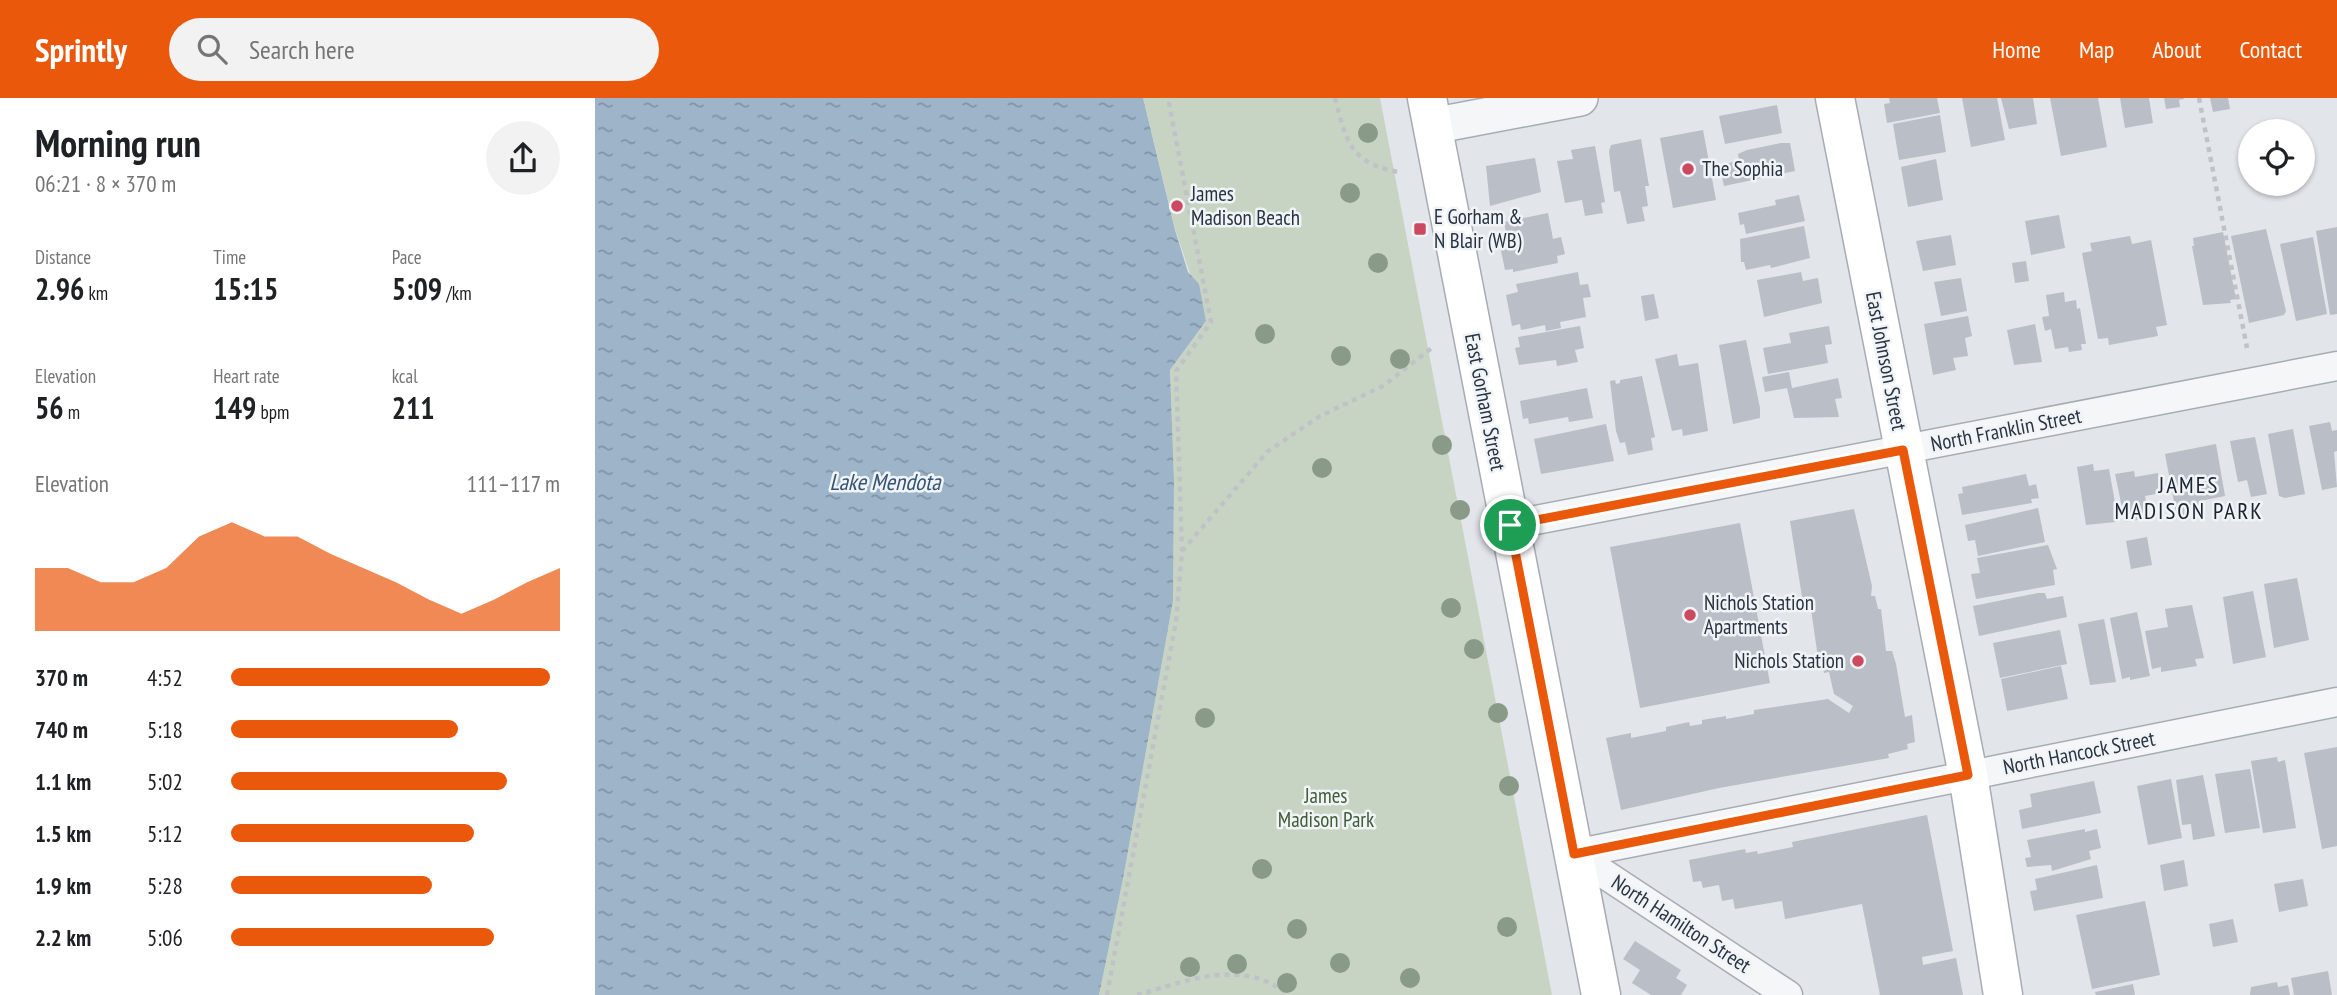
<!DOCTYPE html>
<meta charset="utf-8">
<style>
:root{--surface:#fff;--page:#f2f2f2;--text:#202124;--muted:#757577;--accent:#ea580c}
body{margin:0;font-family:"PT Sans Narrow",sans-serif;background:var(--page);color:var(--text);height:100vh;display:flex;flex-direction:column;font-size:26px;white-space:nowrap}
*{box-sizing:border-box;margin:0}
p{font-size:23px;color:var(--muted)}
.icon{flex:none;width:38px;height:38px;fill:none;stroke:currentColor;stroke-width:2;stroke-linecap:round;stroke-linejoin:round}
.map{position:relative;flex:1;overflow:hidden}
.side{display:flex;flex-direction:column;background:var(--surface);width:595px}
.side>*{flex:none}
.tools{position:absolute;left:1643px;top:21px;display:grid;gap:14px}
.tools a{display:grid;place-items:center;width:77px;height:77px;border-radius:50%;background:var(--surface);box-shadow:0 2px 5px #0004;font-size:35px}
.pin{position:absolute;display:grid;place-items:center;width:60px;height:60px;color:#fff;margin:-30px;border:4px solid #fff;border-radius:50%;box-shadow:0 2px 7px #0007}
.round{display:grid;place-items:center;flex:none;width:74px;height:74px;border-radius:37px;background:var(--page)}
.headline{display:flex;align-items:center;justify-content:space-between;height:119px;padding:0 35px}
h1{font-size:38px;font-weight:700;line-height:52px}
.figures{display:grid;grid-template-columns:repeat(3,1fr);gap:10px;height:119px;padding:7px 35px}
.figures div{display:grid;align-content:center}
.figures b{font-size:30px;font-weight:700}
.figures small{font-size:19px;font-weight:400}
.figures p{font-size:19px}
.chart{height:196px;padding:14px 35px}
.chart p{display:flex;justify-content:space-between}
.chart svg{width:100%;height:126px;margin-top:7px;fill:var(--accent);opacity:.7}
ul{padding:0 35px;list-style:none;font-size:23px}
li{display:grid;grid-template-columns:112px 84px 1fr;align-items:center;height:52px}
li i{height:18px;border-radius:9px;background:var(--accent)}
header{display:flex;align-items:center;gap:42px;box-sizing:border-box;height:98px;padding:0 35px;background:var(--accent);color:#fff}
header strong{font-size:33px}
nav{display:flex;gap:38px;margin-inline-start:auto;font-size:24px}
.search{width:490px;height:63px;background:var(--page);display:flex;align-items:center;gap:18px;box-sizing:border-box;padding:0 24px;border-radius:38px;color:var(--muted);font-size:26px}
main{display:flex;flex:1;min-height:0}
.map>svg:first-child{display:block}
.park{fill:#c8d4c3}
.water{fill:url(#water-ripples)}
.building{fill:#b9bec7}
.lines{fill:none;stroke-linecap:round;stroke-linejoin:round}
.minor-casing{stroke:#a7acb4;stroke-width:31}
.tertiary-casing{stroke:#a7acb4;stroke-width:38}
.secondary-casing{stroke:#a7acb4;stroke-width:41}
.path{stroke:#bfc3c8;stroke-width:4.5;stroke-dasharray:5 5;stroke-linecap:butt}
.minor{stroke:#f4f6f8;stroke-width:28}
.tertiary{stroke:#f4f6f8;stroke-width:35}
.secondary{stroke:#fff;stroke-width:38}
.tree{fill:#899a88}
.route-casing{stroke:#fff;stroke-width:14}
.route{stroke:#ea580c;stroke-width:9}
.poi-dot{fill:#cb4a60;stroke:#f1f4f7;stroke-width:2.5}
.labels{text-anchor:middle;stroke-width:5;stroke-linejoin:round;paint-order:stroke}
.poi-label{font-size:21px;fill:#2a3341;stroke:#f1f4f7;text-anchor:start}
.street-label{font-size:21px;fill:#2a3341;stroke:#f1f4f7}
.park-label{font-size:21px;fill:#405d38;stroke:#f1f4f7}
.water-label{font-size:23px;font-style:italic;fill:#355375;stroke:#f1f4f7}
.neighbourhood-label{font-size:23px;letter-spacing:2px;fill:#1c2432;stroke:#f1f4f7}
</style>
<header>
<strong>Sprintly</strong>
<div class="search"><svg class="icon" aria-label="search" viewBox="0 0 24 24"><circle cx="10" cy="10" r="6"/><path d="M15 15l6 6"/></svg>Search here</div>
<nav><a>Home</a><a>Map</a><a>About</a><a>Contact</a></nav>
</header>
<main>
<section class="side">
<div class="headline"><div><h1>Morning run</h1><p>06:21 · 8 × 370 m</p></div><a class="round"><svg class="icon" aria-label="share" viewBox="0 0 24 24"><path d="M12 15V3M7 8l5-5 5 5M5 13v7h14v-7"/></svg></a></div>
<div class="figures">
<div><p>Distance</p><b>2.96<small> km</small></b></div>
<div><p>Time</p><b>15:15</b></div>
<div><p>Pace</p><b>5:09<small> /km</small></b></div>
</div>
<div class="figures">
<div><p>Elevation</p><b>56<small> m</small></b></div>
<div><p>Heart rate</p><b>149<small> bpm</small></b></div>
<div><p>kcal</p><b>211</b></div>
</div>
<div class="chart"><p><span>Elevation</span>111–117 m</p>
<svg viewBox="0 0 160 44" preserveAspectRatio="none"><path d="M0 44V22L10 22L20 27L30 27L40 22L50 11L60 6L70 11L80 11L90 17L100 22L110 27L120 33L130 38L140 33L150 27L160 22V44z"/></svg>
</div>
<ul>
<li><b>370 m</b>4:52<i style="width:97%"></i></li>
<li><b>740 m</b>5:18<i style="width:69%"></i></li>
<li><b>1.1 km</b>5:02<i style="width:84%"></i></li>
<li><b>1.5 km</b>5:12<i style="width:74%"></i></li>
<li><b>1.9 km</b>5:28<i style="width:61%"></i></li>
<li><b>2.2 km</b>5:06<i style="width:80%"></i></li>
</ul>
</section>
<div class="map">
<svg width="1742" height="897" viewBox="0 0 1742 897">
<defs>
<pattern id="water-ripples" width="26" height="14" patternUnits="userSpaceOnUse" patternTransform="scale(1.75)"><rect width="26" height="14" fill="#9eb4c9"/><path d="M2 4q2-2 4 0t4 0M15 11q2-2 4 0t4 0" fill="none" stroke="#8193a5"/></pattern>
</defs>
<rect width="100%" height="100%" fill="#e2e5ea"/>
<path class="park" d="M548,0H785L957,897H504L528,781L578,503L579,381L575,272L611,223L580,131Z"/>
<path class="water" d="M0,0H548L580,132L593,174L604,186L611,223L575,272L579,381L578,503L528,781L504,897H0Z"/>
<path class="building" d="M1294,0H1342L1345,15L1292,25L1289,6L1295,5Z
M1367,0H1402L1410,42L1376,49Z
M1406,0H1438L1442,26L1414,31Z
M1455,0H1503L1512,49L1466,58Z
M1525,0H1554L1558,25L1530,30Z
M1569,0H1589V1L1584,2L1585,9L1571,11Z
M1615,0H1633L1635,11L1618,14Z
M1182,7L1187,35L1130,46L1124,18Z
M1345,17L1351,54L1304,62L1298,26Z
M1108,32L1121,102L1078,110L1065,40Z
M1046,41L1054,88H1050L1053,108L1047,109L1050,123L1032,126L1025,93L1019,94L1014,53L1016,47Z
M1186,45H1195L1200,73L1129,88L1125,68L1144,62L1143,56L1152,52Z
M1000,48L1010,104L1006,105L1008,115L990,118L987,102L970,105L962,63L978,61L976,52Z
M940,60L946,94L895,108L891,68Z
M1341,61L1348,102L1313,109L1306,69Z
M1204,97L1210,123L1151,136L1149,126L1145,127L1143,115L1181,107L1180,102Z
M953,115L958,141L966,139L970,156L962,158L963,165L918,174V171L910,172L904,143L912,141L909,124Z
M1464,117L1470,150L1436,157L1430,123Z
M1209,128L1215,160L1176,170L1175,167L1151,172L1149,164H1146L1145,141Z
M1742,129V216L1735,217L1721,133Z
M1671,131L1691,213L1689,217L1654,225L1636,138Z
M1628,134L1641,201L1635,202L1636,205L1608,207L1597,148H1599L1598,140Z
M1356,137L1361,167L1328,173L1321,143Z
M1535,138L1537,146L1556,142L1572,227L1561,229L1563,238L1514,247L1513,240L1503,241L1487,155L1497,153L1495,145Z
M1718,139L1732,216L1701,223L1685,146Z
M1431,163L1434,183L1420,185L1417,165Z
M983,174L985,187L993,186L996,199L988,200L991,219L965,224L966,230L951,233L950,227L926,232L925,226L917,228L911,197L923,194L921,186Z
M1206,174L1208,183L1223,180L1227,205L1169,219L1162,182Z
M1366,180L1372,213L1346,218L1339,184Z
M1469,194L1470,204L1481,202L1482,211L1485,210L1491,246H1486L1487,252L1474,254L1473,249L1460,251L1456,231L1450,233L1447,219L1454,218L1451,197Z
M1059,196L1064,220L1050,223L1046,198Z
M1373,218L1377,238L1370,240L1373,258L1358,260L1361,272L1338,277L1329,226Z
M1440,226L1447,264L1419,267L1412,232Z
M985,228L989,250L980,252L983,264L962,268L961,262L924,267L920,250L925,249L923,239Z
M1234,228L1237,246L1230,247L1233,265L1173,276L1168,250L1196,245L1194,235Z
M1151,242L1165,310V320L1138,326L1124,247Z
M1082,256L1084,268L1103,265L1113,333L1088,338L1087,331L1077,333L1060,261Z
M1194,274L1197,290L1243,280L1247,300L1240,301L1244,319L1199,320L1192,290L1170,294L1167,279Z
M1047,278L1060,339L1056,340L1058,352L1033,357L1030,344L1025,345L1021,333L1015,283L1020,282L1021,286L1025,285V282Z
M992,290L998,320L974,324L973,319L934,326L933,320L928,321L925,303Z
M1735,324L1737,333L1742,332V353L1739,354L1742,389L1727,392L1714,328Z
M1011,326L1019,363L946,376L939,341Z
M1698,331L1710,396L1690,400L1684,398L1673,336Z
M1660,339L1672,396L1656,399L1652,382L1643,384L1635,343Z
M1621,346L1630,398L1605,403L1607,416L1582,420L1570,356Z
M1498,366L1499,373L1514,371L1523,421L1520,424L1491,427L1482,369Z
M1539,373L1540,379L1563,375L1566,395L1550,398L1554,420L1530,424L1520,376Z
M1431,376L1434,388L1441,386L1444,400L1436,401L1437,405L1367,417L1363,396L1368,395L1367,389Z
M1443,410L1450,444L1383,458L1380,442L1373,443L1370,427Z
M1259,411L1277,488L1276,498H1280L1283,511H1286L1291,553H1297L1301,566L1310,619L1317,617L1320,644L1312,646L1313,651L1293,656L1294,660L1124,690L1026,712L1011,640L1036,635V640L1071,633V629L1094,624L1095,628L1107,626V622L1131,618V621L1159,616V612L1233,601L1254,615L1258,608L1239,596L1234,574L1229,575L1226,559L1223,560L1215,504L1208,505L1195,423Z
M1145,425L1175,585L1045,610L1015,449Z
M1552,439L1557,467L1536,471L1531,443Z
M1453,447L1462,471L1458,472L1460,487L1381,501L1376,476L1385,475L1382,460Z
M1702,480L1714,542L1679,550L1669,486Z
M1658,493L1671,559L1638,566L1628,499Z
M1443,495H1450L1452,501L1468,498L1472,519L1384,538L1378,508Z
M1597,507L1609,560L1600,561L1602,568L1566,574V569L1557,571L1550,533L1573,529L1570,511Z
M1542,514L1555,578L1535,582V579L1527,581L1515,520Z
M1509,521L1521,584L1495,587L1483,526Z
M1465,532L1472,566L1405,580L1398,545Z
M1466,568L1473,601L1412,613L1406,581Z
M1742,649V748L1727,751L1709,655Z
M1682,659L1683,664L1690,662L1701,730L1668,735L1656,663Z
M1655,671L1665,730L1630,735L1620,676Z
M1608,677L1620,738L1598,742L1596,726L1587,727L1581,682Z
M1576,681L1587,740L1553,747L1542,688Z
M1499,683L1506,715L1427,731L1424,712L1437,709L1435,696Z
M1332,717L1358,853L1327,859L1328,867L1361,860L1368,897H1285L1267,806L1190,821L1187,803L1140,811L1138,801L1127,803L1124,787L1108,790L1106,783L1098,784L1094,762L1150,751L1151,755L1162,753L1163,756L1198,749L1197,744Z
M1490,731V734L1502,731L1506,750L1494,753L1496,761L1457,773L1456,767L1432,769L1430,760L1436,759L1432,742Z
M1589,762L1593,788L1569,793L1565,767Z
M1502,767L1508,800L1439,813L1435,793L1442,792L1440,781Z
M1708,781L1713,808L1684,814L1679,786Z
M1550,803L1565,877L1497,891L1481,817Z
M1638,821L1643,844L1618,849L1614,826Z
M1040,843L1086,872L1081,880L1092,887L1086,897H1056L1037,885L1045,872L1028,861Z
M1733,873L1737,897H1699L1696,880Z
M1682,884L1683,889L1693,887L1695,897H1655L1656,889Z
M1538,886L1540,897H1501L1500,894Z"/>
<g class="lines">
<defs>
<path id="minor" d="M915,427L1742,268
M979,756L1742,604
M979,756L1193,897"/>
<path id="tertiary" d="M837,28L985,0"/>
<path id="secondary" d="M832,0L1006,897
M1240,0L1373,677L1408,897"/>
</defs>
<use href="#minor" class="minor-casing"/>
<use href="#tertiary" class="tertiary-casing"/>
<use href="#secondary" class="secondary-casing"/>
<path class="path" d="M740,0C751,43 755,65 803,74
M1604,0L1652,250
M587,453L672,354L725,318L788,288L838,249
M512,897L581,523L587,453L581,273L616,224L573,0
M542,897C591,883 649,859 693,897"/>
<use href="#minor" class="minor"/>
<use href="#tertiary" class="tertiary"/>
<use href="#secondary" class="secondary"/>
</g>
<g class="tree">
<circle cx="773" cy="35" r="10"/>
<circle cx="755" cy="95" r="10"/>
<circle cx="783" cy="165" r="10"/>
<circle cx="670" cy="236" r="10"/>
<circle cx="746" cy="258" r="10"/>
<circle cx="805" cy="261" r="10"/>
<circle cx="847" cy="347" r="10"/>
<circle cx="727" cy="370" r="10"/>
<circle cx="865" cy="412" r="10"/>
<circle cx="856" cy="510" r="10"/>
<circle cx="879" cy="551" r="10"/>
<circle cx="903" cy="615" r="10"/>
<circle cx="610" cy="620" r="10"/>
<circle cx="914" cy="688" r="10"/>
<circle cx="667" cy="771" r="10"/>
<circle cx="912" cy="829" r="10"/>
<circle cx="702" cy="831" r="10"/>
<circle cx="745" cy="865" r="10"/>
<circle cx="642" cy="866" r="10"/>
<circle cx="595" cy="869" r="10"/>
<circle cx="815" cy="880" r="10"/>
<circle cx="692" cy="885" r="10"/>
</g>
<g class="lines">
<defs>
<path id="route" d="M1308,352L1373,677L979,756L915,427Z"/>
</defs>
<use href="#route" class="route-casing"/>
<use href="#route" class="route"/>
</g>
<g class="poi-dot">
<circle cx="1093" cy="71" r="7"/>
<circle cx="582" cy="108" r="7"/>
<rect x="818" y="124" width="14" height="14" rx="3.5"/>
<circle cx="1095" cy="517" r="7"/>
<circle cx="1263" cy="563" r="7"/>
</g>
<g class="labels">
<g class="poi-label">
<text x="1107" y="78">The Sophia</text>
<text x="596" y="103">James<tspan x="596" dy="24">Madison Beach</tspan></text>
<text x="839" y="126">E Gorham &amp;<tspan x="839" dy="24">N Blair (WB)</tspan></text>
<text x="1109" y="512">Nichols Station<tspan x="1109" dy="24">Apartments</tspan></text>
<text x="1249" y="570" text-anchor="end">Nichols Station</text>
</g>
<g class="street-label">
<text transform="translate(1291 263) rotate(79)" y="7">East Johnson Street</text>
<text transform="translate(890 304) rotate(79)" y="7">East Gorham Street</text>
<text transform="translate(1411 332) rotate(-11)" y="7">North Franklin Street</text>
<text transform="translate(1484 655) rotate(-11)" y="7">North Hancock Street</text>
<text transform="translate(1086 826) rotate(33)" y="7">North Hamilton Street</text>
</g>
<g class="park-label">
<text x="731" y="705">James<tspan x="731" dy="24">Madison Park</tspan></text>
</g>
<g class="water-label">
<text x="290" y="392">Lake Mendota</text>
</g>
<g class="neighbourhood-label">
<text x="1594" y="395">JAMES<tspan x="1594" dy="26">MADISON PARK</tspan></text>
</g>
</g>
</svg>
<div class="tools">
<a><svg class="icon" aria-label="locate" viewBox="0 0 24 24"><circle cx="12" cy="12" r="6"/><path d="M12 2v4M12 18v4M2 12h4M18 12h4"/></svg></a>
</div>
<div class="pin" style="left:915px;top:427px;background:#1e9e55"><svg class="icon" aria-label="arrive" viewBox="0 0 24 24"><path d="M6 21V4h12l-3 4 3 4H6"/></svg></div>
</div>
</main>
